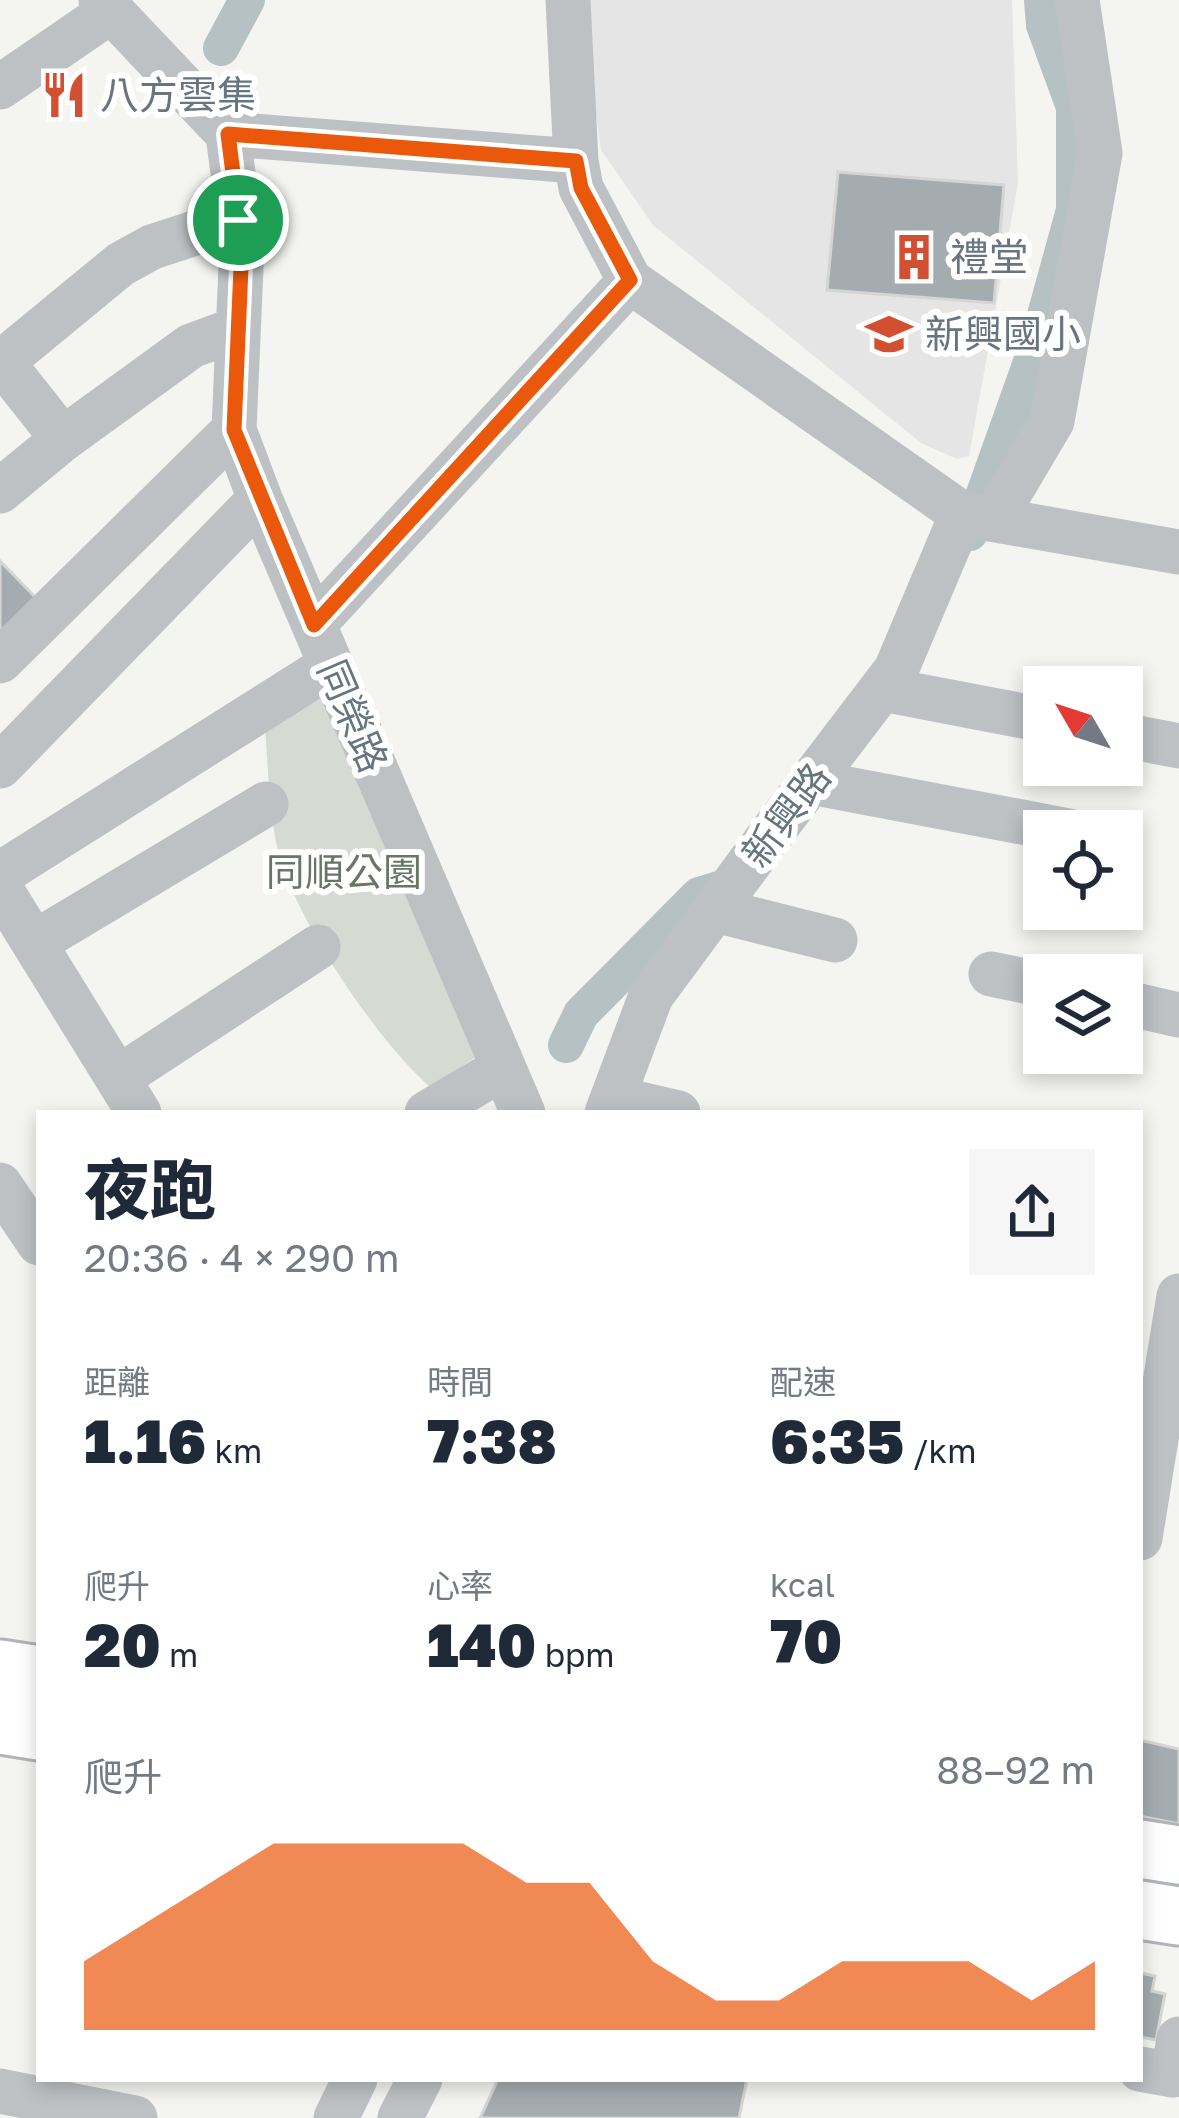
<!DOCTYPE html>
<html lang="zh-TW">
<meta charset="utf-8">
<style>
:root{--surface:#fff;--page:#f6f6f7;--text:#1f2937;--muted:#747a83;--accent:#ea580c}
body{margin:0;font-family:"Golos Text","Noto Sans TC",sans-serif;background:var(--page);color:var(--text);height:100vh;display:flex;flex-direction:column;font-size:45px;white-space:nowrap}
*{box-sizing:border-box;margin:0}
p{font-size:39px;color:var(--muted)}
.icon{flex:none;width:66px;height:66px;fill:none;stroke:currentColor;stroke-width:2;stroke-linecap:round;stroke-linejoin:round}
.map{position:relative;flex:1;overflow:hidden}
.sheet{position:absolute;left:36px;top:1110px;width:1107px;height:972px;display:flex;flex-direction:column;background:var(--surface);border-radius:0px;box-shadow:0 6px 18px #0003}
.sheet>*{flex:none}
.needle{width:78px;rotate:309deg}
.controls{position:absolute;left:1023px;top:666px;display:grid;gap:24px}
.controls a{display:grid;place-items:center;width:120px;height:120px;border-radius:0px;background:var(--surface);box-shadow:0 6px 18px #0003;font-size:60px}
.pin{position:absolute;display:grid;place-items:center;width:102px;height:102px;color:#fff;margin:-51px;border:6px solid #fff;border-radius:50%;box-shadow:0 3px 12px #0007}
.round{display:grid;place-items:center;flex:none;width:126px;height:126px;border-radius:0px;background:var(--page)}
.headline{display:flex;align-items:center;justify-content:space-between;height:204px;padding:0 48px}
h1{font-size:66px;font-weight:800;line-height:90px}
.stats{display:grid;grid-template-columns:repeat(3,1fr);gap:18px;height:204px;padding:12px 48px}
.stats div{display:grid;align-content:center}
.stats b{font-size:60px;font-weight:800}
.stats small{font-size:33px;font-weight:400}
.stats p{font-size:33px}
.chart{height:336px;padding:24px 48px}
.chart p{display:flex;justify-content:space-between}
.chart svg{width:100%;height:216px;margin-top:12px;fill:var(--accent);opacity:.7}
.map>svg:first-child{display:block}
.built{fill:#e4e5e4}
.green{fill:#d5dad2}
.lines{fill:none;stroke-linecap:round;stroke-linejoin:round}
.canal{stroke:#b6c1c4;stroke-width:36}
.building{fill:#a4acb0;stroke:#d5d5d3;stroke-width:3}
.major-casing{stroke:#b1b5b8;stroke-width:63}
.minor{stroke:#bdc1c4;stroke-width:45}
.major{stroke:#fff;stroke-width:57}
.route-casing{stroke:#fff;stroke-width:24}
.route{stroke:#ea580c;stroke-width:15}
.labels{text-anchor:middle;stroke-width:12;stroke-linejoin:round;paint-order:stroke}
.poi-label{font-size:39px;fill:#66757f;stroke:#fff;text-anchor:start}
.street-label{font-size:39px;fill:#66757f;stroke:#fff}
.park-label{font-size:39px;fill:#687764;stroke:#fff}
</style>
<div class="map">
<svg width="1179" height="2118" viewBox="0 0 1179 2118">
<rect width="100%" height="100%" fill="#f4f4f0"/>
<path class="built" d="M585,0H1012L1018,183L969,456L957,459L921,443L653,225L601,150L586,44Z"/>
<path class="green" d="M324,692L482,1053L430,1087C375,1038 294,918 277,847C269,808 268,767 265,727Z"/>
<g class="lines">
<path class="canal" d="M221,48L247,0
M970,533L1036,348L1074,210V107L1044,25L1042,0
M566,1045L581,1014L699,895L739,883"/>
</g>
<path class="building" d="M838,172L1004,185L994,303L827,290Z
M0,561L42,604L0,647Z
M1140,1740L1179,1749V1824L1140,1816Z
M1140,1973L1155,1976L1152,1991L1165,1994L1156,2040L1140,2037Z
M498,2079H747L739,2118H480Z"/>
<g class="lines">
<defs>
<path id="major" d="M0,1669L39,1675
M0,1725L39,1731
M1140,1849L1179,1855
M1140,1910L1179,1916"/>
</defs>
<use href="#major" class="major-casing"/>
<path class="minor" d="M101,0L228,134L242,244L234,430L260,499L523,1113
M568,0L576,161L581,188L630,281L962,514L1179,552
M0,87L111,11
M228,134L576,161
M63,439L2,362L121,264L152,247L238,219
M0,491L63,439L191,346L237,329
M994,519L1052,421L1100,153L1077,0
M314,624L630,281
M0,661L234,430
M882,689L1044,720
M1122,735L1179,746
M0,766L260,499
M810,782L1069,831
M0,874L331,665
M0,888L139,1113
M715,910L835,940
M34,943L266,804
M991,974L1044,985
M1122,1002L1179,1015
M118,1078L318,947
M613,1098L678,1113
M427,1113L503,1068
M607,1113L651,996L767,839L896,670L962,514
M0,1185L39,1243
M1140,1538L1179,1296
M1140,2069L1173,2075L1179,2039
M0,2091L135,2118
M336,2118L355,2079
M400,2118L420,2079"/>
<use href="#major" class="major"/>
</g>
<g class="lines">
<defs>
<path id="route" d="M228,134L576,161L581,188L630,280L314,625L234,430L242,244Z"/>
</defs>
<use href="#route" class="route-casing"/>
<use href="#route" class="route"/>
</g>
<defs>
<symbol id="restaurant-bare" viewBox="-9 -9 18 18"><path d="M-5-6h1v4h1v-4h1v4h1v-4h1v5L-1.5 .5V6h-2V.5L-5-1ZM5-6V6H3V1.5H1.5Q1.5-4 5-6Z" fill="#d34f32" stroke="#fff" stroke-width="2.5" paint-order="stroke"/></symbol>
<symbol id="building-bare" viewBox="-9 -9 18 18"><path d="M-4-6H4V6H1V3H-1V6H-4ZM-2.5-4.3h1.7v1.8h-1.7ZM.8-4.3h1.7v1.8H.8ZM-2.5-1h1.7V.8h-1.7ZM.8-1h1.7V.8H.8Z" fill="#d34f32" stroke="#fff" stroke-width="2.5" paint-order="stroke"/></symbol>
<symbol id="school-bare" viewBox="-9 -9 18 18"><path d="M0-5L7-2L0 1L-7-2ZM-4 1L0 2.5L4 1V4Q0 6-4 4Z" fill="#d34f32" stroke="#fff" stroke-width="2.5" paint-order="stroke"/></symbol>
</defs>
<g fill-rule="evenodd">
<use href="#restaurant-bare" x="31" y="62" width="66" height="66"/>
<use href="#building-bare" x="881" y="224" width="66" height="66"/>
<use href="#school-bare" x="856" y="301" width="66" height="66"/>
</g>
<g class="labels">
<g class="poi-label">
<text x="100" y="109">八方雲集</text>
<text x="950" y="271">禮堂</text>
<text x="925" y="348">新興國小</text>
</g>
<g class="street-label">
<text transform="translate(353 716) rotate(67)" y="14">同榮路</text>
<text transform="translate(786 815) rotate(-53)" y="14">新興路</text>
</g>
<g class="park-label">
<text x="344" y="886">同順公園</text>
</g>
</g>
</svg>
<div class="controls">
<a><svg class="needle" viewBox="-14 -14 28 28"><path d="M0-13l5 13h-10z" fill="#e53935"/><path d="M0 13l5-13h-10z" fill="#747a83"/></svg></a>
<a><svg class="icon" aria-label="locate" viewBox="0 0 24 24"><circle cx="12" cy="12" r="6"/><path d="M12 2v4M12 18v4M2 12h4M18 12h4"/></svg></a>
<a><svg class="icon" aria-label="layers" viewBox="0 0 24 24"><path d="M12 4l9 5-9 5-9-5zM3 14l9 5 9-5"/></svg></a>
</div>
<div class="pin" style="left:238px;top:220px;background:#1e9e55"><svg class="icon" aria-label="arrive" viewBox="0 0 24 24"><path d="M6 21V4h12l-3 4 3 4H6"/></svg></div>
<section class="sheet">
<div class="headline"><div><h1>夜跑</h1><p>20:36 · 4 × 290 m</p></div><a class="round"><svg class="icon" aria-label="share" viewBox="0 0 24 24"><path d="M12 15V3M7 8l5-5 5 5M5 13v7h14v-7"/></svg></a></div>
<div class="stats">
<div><p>距離</p><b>1.16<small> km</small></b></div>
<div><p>時間</p><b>7:38</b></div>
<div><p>配速</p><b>6:35<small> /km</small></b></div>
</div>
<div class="stats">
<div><p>爬升</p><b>20<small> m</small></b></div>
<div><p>心率</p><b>140<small> bpm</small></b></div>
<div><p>kcal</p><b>70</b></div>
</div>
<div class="chart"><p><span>爬升</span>88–92 m</p>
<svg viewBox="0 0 160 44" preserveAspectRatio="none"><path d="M0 44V30L10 22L20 14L30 6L40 6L50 6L60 6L70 14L80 14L90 30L100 38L110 38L120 30L130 30L140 30L150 38L160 30V44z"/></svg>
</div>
</section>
</div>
